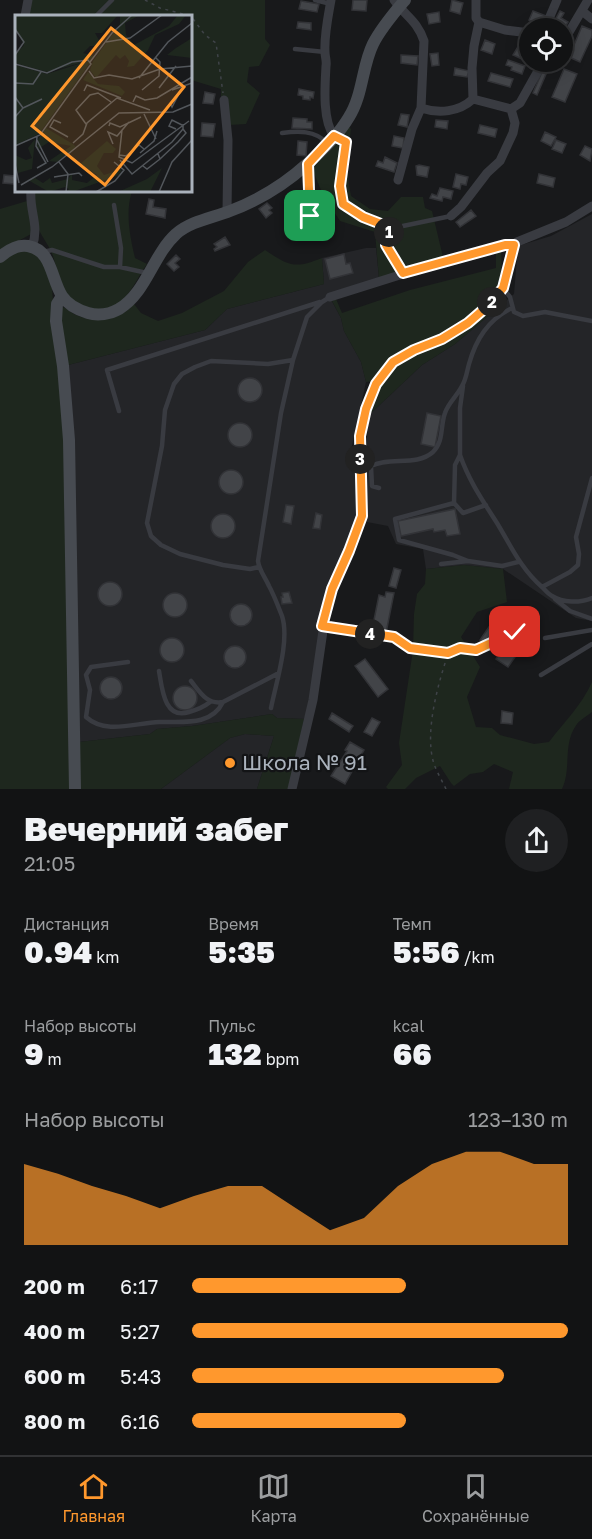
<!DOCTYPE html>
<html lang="ru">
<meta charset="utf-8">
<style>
:root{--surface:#121314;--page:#1f2022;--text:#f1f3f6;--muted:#9c9ea0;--line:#313234;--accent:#ff982d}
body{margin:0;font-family:"Golos Text",sans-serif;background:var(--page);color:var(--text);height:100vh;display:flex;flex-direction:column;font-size:22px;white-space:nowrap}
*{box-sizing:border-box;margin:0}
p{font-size:20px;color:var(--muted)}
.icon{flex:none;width:33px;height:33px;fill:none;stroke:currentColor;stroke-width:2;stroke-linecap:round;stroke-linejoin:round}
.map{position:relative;height:789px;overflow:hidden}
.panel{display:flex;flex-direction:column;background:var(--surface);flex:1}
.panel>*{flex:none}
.controls{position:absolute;left:519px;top:18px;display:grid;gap:12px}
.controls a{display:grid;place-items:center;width:54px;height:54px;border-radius:50%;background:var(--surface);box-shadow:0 3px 15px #0003,0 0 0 2px var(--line);font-size:30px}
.pin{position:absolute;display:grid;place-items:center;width:51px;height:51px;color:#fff;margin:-26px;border-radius:12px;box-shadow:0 3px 9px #0006}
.km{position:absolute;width:30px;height:30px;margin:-15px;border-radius:50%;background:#222;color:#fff;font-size:16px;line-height:30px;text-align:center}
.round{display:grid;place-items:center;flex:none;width:63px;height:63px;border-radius:32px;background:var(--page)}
.head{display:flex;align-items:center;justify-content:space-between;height:102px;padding:0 24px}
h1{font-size:33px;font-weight:800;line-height:45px}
.figures{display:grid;grid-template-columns:repeat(3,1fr);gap:9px;height:102px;padding:6px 24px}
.figures div{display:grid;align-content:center}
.figures b{font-size:30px;font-weight:800}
.figures small{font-size:16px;font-weight:400}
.figures p{font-size:16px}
.chart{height:168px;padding:12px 24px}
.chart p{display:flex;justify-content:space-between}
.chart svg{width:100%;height:108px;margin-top:6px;fill:var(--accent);opacity:.7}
ul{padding:0 24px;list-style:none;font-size:20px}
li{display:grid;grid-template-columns:96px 72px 1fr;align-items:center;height:45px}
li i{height:15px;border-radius:8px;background:var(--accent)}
.menu{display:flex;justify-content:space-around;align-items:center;height:84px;border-top:2px solid var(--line);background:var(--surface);font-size:16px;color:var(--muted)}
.menu a{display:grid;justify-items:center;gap:3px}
.menu .active{color:var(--accent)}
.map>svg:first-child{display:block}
.built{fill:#242528}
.green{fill:#1e271e}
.building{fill:#424448;stroke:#323337;stroke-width:1.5}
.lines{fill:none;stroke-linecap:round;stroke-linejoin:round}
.path{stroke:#3f4348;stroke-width:1.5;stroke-dasharray:3 4.5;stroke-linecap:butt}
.lane{stroke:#393b41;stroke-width:4.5}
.street{stroke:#393b41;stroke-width:9}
.secondary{stroke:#474b51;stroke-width:12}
.route-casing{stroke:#fff;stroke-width:12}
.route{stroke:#ff982d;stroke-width:8}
.poi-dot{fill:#ff982d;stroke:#131416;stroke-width:2}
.labels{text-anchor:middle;stroke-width:4.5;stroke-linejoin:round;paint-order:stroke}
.poi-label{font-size:21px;fill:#aab2bc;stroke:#131416;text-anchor:start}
.inset-road{fill:none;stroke:#52565b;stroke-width:1.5}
.view{fill:#ff982d;fill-opacity:0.15;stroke:#ff982d;stroke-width:3}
.inset-edge{fill:none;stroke:#aab2bc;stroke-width:3}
</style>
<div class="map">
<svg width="592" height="789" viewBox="0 0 592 789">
<rect width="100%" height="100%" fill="#18191b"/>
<path class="built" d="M592,214V621L576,618L503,569L464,565L426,569L423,549L396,544L388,526L367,522L364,469L369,415L422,365L455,344L514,294L518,246L551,236Z
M366,248H376L379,278L328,294L341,318L344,331L361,362L366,382L351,450L356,462L357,509L354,529L332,583L309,704L304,719L277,718L272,714L192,726L157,729L150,734L79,742L68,365L205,330L227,309L324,284L322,258Z
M245,734L274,736L257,789H161L230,738Z"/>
<path class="green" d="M30,0H265V39L270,45L259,66L249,67L247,82L260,93L246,124L229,125L221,102V89L191,80L190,16H28Z
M348,126L351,129C348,152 346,172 351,196L370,209L388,211L401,197H423L425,208L432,211L443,257L379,278L375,232L340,221L323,195L311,166Z
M35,191H132C125,212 130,237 135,258L147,264C139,275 133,289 124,299C118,306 112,307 104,309C67,316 61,283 53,256C50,247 44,240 40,232C35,218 35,205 35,191Z
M27,201L32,228L31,234L0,251V209Z
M265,250C289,266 295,269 322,258L324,284L227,309L205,330L68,365L59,330L62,307C67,308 69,311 74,314C93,324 120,321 134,304L141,313L158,321L182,313L224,291L248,262Z
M15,251H31L43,260L52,288L64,435L70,789H0V263Z
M501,251C502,263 502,281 496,292C488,305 455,327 441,334C431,339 420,341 410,346C394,354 385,367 374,381L366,382L361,362L344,331L341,318L332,301L336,299L342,313L410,290L496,268V252Z
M502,297L506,301L455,344L422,365L369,415C376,396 382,376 399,364C413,353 430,350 445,343C466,332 488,316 502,297Z
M464,565L503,569L507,602L477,612L461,637L480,667L467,697L476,727L492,728L500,735L534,744L549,742C564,722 582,705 592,682V712C587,716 580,720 577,724C562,744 572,768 562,789H509L513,772L494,764L483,772L470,774L454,786L451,783L440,766L416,778L405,789H388L386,787L402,765L399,743L413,650L414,614L417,594L425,584L426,569Z
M272,714L277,718L304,719L289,789H257L274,736L245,734L230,738L161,789H78L79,742L150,734L157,729L192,726Z"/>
<path class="building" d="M353,0H367L366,11L352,10Z
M452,0L463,3L460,14L450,11Z
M301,1L319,4L317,12L299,9Z
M533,11L546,16L542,25L529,20Z
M560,11L564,13L561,18L568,22L564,29L553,24Z
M439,12L440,22L429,24L427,14Z
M298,22L311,23V30L297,28Z
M582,26L592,30V36L580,62L569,57Z
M524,37L530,39V51L524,60L513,55Z
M485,40L495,44L492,54L481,50Z
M438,53L439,65L432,66L430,54Z
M401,55L418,56L417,65L401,63Z
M508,60L525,66L522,74L511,70L512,67L506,65Z
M455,68L469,71L467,77L454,75Z
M564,69L577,74L565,102L552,97Z
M542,72L546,74L537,95L533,93Z
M491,73L513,79L510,87L488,81Z
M299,89L314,92L313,98L310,97V100L303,99V96L298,95Z
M205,92L215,94L213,104L203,103Z
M401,114L409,115L407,127L398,125Z
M293,118L307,119V122H312V129L292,128Z
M436,120L448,121L447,129L435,127Z
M202,123L215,124L213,137L201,136Z
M480,125L497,129L495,137L478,133Z
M545,132L556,137L551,146L541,141Z
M394,136L404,138L403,148L392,146Z
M556,140L566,144L562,153L552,149Z
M298,141L307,142L306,156L297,155Z
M585,146L592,149L590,161L580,155Z
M385,157L397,163L394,172L376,166L378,161L383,163Z
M419,165L429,167L427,177L417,175L416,166Z
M456,174L468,177L466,185L461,184L460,189L453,187Z
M539,174L555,178L553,187L537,183Z
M4,175L15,176L14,184L3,183Z
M440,188L453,191L451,199L443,197L442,201L430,198L432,194L437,196Z
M293,192L305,193L304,201L292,200Z
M149,199L154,200L153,207L166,209L165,218L146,214Z
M267,203L272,208L269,210L272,213L266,218L259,209Z
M471,210L476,216L460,227L456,222Z
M305,221L310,232L299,237L294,226Z
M225,237L230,245L215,251L214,249L217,247L214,244Z
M344,254L346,264L350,263L353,273L330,279L325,259Z
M176,255L180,259L175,263L179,267L174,271L167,264Z
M238 390a12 12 0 1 1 24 0a12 12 0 1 1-24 0Z
M427,413L441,416L435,447L421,444Z
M228 435a12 12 0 1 1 24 0a12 12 0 1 1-24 0Z
M219 482a12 12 0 1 1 24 0a12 12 0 1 1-24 0Z
M286,505L294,506L291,524L283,522Z
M455,509L460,534L447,536L445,530L434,532L433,529L401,536L398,521Z
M316,513L322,515L320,529L313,528Z
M211 526a12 12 0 1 1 24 0a12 12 0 1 1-24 0Z
M394,568L401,570L396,588L389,586Z
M98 594a12 12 0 1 1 24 0a12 12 0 1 1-24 0Z
M289,592L292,603L282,604L281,597H283L282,593Z
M386,592L394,593L386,633L372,630L379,595L385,597Z
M163 605a12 12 0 1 1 24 0a12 12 0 1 1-24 0Z
M230 615a11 11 0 1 1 22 0a11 11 0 1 1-22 0Z
M493,621L498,624L485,644L480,640Z
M513,634L525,643L508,667L496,659Z
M160 650a12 12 0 1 1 24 0a12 12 0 1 1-24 0Z
M224 657a11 11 0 1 1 22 0a11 11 0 1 1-22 0Z
M365,659L388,689L378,697L355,666Z
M100 688a11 11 0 1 1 22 0a11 11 0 1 1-22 0Z
M173 698a12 12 0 1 1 24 0a12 12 0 1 1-24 0Z
M502,711L513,713L512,724L501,723Z
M332,713L353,726L349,732L329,719Z
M372,718L380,722L372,736L364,732Z
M350,742L364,750L345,784L331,776L347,751L345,750Z"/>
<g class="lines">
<path class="path" d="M145,0L160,8L191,16L205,35L216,43L223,93
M345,141L346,142L340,186L343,204L363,217L384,227
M399,640L409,648L448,653L460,648L476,650L515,632L539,637
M446,789C442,781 437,772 434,764C424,733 438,684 448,654"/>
<path class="lane" d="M315,0L331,4
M96,16L112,0
M295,49L325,52
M282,133C298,131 315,130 327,143
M114,205L121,248L120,267
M43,252L52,250L104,267H120L147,273
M403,273L386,245L389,231L398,227L451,216
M503,288L510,297L514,312L523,316L545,312L592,321
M463,386L460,408V455L455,465L454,503L395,519L399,540L453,555L468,561
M119,411L107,370L320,302
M460,455C469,481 483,501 497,523C511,546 521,569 542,587C545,590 548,594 552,596C563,603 580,603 592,598
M379,488L372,486L371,466C390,456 416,467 433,452C444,441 440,427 445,413C448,403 457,396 462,386C466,380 467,371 469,364C476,339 488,320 512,308
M454,503L463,513L486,505
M441,564L468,561L502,566L518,562
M259,567L250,569L223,565L180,554L161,545L151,536L147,523L162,446L165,410L174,384L182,374L195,367L211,361L268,364L293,360
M542,587L570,572L578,565L579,554L576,537L592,478
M555,599L570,611L592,619
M323,626L394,637
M545,638L592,630
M128,662L91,667L86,675L90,690L86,717C106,735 134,723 159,722C181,721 211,727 223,702
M159,671C162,688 164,720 189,712C196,710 204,707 210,702
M541,675L592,644
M191,681C200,692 207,705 223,702L277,674
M271,708C276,683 290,640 282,616C278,606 274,595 269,586C265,577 259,570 258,561L281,413L293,360L307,317L322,302L330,297"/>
<path class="street" d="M331,0C328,17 324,35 325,52C325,57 327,61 326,66C325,85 322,120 334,136
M394,0C405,16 417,20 424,41L421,108L412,129L398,180
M582,11L592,19
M25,16L28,0
M479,22L505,30L530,33
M545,28L557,0
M562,44L588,0
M473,99L472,68L474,46L479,22L476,18V0
M224,100L228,140L227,212
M421,108C439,114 459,112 473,99L511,109
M308,164L310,216
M31,190C29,212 40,225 32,247
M451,216L461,207L487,173L500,161L513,133L515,123L511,109L520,103L543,62
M330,297L403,274L505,245H514
M292,789L313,700L326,610L332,589L349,551L362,516L360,436L366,409L376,384L394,362L414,350L442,339L468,323L491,304L503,288L511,250L517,242L566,222L592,206"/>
<path class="secondary" d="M0,257C8,250 17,244 28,246C52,250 51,279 62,296C68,305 78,310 88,313C98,316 110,314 119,309C146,293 153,255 176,234C191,221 212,218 230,211C259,200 284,185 307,164C322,151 339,134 349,117C363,95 362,66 373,44C381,28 394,13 405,0
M62,296L57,304L56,321L63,366L69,440L75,789"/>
</g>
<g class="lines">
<defs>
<path id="route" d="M310,216L308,164L334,136L346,142L340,186L343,204L363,217L381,224L389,231L386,245L403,273L505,245H514L503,288L490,304L468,323L442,339L414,350L393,362L376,384L366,409L360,436L362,516L349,551L332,589L322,626L394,637L410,648L448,653L460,648L476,650L515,632"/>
</defs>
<use href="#route" class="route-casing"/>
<use href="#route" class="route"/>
</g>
<circle class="poi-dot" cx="230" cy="763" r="6"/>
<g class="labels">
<g class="poi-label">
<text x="242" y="770">Школа № 91</text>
</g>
</g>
<g transform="translate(15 15)">
<rect width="177" height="177" fill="#18191b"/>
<path d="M0,0H103L87,18H80L85,27L83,31H75L68,38L79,41L77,45L32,57L0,48V40L9,30L0,13ZM105,0L123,1L110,8L111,20L119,30L154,11L163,0H171L164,9L140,20L133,35L119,51L112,52L114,46L110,40L105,44L101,40L81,63L75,55L78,46L105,9ZM177,23V43L152,40L161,33ZM73,46L75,48L24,119L0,130V50L32,59ZM73,57L83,69L104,71L110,77L107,81L68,65ZM31,113L58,129L61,132L42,147L34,146L56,131L34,127L23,134L21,127ZM20,124L17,154L3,158L0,140L11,145L17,143L13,133ZM92,126L101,134L98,138H89L82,151L89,160L107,154L104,160L57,177H51L54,174L50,172L34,177L13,165L20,163L28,168L35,163L37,168L53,164L57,159V165L72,168L82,160L65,149ZM147,153L135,177H103L132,164Z" fill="#1e271e"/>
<path class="inset-road" d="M0,14L9,27L0,40M91,27L115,23L147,0M75,47L97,18L117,0M0,49L32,58L57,47L73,45L76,49L25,120L0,131M74,56L79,63L94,60L117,64L145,54L177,51M124,63L153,27L177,8M0,68L18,69L26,57M144,73L161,51M127,75L144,61L145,47L141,43M157,75L177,68M69,76L72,70L106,83M0,82L8,93L0,102M118,87L121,81L130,85L142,83L177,62M156,90L157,92L167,73M8,93L27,84M129,99L141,124M46,108L39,105L35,112L53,122M71,109L61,95L75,80L83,78L96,87M94,111L95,108L105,112L126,102M161,114L154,111L157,105L167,110M107,115L104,142L117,148L174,106M22,125L33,147M58,128L68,119L72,108L102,83L135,95M98,129L93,117L102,121L114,107M125,138L139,126L142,116M143,139L145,144L163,127L171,118L168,114M104,140L111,141L124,130L129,134M105,145L117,159L157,127L168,114V109M44,147L53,159L51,177M0,149L4,168M128,151L132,154L145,144M22,153L31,148L21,131L22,122M39,162L64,158L67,161M6,170L37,152L104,98L158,97L177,89M81,177L100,166L109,155L99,147M144,177L157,147L177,125"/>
<path class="view" d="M96,13L169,72L90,170L17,111Z"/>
<rect width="177" height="177" class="inset-edge"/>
</g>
</svg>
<div class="controls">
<a><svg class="icon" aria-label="locate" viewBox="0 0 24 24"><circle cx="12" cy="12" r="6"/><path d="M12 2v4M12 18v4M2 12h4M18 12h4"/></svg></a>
</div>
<div class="pin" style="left:310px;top:216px;background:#1e9e55"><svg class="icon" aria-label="arrive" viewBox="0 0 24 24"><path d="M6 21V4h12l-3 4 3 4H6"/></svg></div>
<div class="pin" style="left:515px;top:632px;background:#d93025"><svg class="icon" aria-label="check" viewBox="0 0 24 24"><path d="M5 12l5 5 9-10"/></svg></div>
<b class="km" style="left:389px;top:232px">1</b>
<b class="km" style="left:492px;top:302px">2</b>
<b class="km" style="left:360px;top:459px">3</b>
<b class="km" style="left:370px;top:634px">4</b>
</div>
<section class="panel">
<div class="head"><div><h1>Вечерний забег</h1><p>21:05</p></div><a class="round"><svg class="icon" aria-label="share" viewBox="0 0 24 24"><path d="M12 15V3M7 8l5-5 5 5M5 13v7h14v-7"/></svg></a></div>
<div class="figures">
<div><p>Дистанция</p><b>0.94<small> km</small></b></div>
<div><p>Время</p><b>5:35</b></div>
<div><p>Темп</p><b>5:56<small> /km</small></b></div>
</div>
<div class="figures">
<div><p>Набор высоты</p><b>9<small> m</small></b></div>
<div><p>Пульс</p><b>132<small> bpm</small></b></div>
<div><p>kcal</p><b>66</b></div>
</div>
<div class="chart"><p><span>Набор высоты</span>123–130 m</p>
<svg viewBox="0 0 160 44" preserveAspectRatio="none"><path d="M0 44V11L10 15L20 20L30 24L40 29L50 24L60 20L70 20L80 29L90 38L100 33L110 20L120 11L130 6L140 6L150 11L160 11V44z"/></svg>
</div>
<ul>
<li><b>200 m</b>6:17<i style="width:57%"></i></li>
<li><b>400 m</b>5:27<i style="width:100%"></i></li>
<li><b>600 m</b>5:43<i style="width:83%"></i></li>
<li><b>800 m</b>6:16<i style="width:57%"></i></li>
</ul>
</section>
<nav class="menu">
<a class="active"><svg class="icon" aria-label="home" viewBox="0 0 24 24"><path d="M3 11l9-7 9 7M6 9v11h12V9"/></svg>Главная</a>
<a><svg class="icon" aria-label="map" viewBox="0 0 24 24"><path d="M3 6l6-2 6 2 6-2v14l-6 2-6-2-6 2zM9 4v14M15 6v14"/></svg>Карта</a>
<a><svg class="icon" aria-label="saved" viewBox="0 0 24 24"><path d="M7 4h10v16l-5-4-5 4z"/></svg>Сохранённые</a>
</nav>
